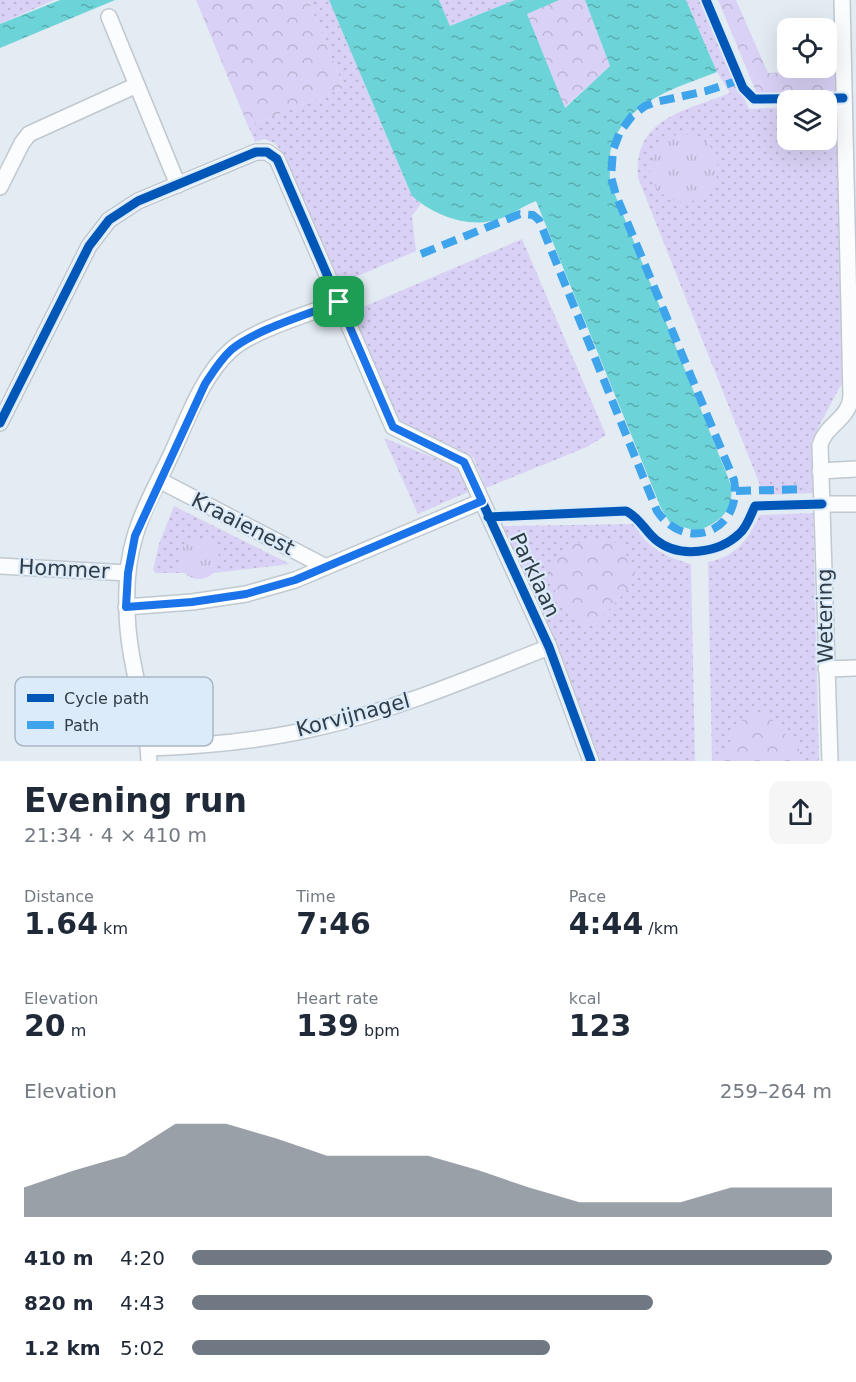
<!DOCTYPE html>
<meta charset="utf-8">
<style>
:root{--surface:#fff;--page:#f6f6f7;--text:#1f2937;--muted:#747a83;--accent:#707983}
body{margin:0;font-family:"DejaVu Sans",sans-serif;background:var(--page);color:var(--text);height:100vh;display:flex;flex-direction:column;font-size:22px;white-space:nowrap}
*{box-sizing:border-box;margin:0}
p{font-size:20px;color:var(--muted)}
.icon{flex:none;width:33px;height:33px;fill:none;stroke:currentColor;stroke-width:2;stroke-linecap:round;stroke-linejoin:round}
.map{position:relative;height:761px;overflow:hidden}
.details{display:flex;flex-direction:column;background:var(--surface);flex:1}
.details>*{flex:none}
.fabs{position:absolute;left:777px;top:18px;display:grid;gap:12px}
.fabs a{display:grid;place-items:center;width:60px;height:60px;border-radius:12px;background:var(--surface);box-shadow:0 6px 24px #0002;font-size:30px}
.pin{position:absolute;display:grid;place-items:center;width:51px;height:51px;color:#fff;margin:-26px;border-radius:12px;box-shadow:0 3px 9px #0006}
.round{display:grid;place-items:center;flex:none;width:63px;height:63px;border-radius:12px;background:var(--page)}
.overview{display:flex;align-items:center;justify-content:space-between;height:102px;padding:0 24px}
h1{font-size:33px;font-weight:800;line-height:45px}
.stats{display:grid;grid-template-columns:repeat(3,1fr);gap:9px;height:102px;padding:6px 24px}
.stats div{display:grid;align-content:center}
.stats b{font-size:30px;font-weight:800}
.stats small{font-size:16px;font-weight:400}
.stats p{font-size:16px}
.chart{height:168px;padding:12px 24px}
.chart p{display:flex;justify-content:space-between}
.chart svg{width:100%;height:108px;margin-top:6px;fill:var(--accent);opacity:.7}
ul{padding:0 24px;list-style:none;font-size:20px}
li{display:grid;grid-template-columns:96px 72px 1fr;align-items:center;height:45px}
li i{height:15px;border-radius:8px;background:var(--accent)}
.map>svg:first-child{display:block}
.grass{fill:url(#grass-dots)}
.forest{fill:url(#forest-crowns)}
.park{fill:url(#park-tufts)}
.water{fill:url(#water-ripples)}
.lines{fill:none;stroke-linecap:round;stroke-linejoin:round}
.street-casing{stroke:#c0c8d0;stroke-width:18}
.street{stroke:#fbfcfd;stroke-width:15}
.quiet{stroke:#3ea4ec;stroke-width:8;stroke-dasharray:15 8;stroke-linecap:butt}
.cycleway-casing{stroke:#dcebfa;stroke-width:13}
.cycleway{stroke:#0057b8;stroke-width:9}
.route-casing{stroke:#fff;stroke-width:12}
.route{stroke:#1a73e8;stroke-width:8}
.labels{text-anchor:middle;stroke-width:4.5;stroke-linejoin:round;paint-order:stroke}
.street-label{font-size:21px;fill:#323c46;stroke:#dcebfa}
.key{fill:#dcebfa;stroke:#a9b6c4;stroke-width:1.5}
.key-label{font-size:16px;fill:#323c46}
</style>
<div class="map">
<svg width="856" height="761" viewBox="0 0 856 761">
<defs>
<pattern id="grass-dots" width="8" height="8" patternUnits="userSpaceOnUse" patternTransform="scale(1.5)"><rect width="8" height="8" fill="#dad2f6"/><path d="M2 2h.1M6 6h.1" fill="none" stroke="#bcb5d4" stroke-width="1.8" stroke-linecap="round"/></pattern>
<pattern id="forest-crowns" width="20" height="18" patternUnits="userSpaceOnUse" patternTransform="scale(1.5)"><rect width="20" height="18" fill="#dad2f6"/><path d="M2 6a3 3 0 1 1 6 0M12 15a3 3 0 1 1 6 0" fill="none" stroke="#bcb5d4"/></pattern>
<pattern id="park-tufts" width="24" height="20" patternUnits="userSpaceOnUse" patternTransform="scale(1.5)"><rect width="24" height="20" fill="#dad2f6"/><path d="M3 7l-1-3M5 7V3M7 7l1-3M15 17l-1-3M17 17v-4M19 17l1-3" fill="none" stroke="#bcb5d4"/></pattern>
<pattern id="water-ripples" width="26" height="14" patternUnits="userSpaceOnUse" patternTransform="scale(1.5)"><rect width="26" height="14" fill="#6cd4d8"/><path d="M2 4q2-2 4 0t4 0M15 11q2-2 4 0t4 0" fill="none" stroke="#59adb1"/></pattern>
</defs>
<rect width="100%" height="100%" fill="#e3ebf3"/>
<path class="grass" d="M0,0H54L0,24Z
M308,0H329L412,196L421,204L412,216L416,251L337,285L286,158L275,143L264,139L255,142L248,126L344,88Z
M439,0H515L450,26Z
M686,0H701L749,109L787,107L788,140H826L827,105L837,104L843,381L811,441L813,493L764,495L638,178C633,118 685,111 730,93L717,72Z
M522,239L606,435L587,447L486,488L473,457L399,426L349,313Z
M384,438L458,467L470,491L418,514Z
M174,506L290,564L213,573L218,556L212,545L183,571L185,573H156L153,570L159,544Z
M813,513L819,761H712L708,562C736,557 748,539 760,515Z
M634,524C647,548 666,557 691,564L695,761H601L502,526Z"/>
<path class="forest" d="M196,0H308L344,88L248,126Z
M559,0H585L610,66L564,108L526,14Z
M718,0H736L768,73L837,70V91L757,94Z
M593,539L619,543L636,571L629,588L596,624C560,624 558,599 549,570L570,545Z
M767,714L799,749L800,761H721V756L745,716Z"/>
<path class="park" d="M650 168a34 34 0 1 1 68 0a34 34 0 1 1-68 0Z
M179 559a20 20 0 1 1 40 0a20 20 0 1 1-40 0Z"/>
<path class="water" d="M60,0H115L0,48V24Z
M329,0H439L450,26L515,0H559L527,14L565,108L610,66L585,0H686L717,72C676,88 620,103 610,154C609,163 610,173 610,182L729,480C738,507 721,523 696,531L670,523L661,508L536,201C525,205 514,213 502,218C471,230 435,216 412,196Z"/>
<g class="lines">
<defs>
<path id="street" d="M109,17L178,185
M0,187L22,143L29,134L137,85
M0,423L89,246L109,220L138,201L256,152H267L277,159L393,427L464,462L549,647L591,761
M820,471L856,469
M159,480L326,567
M822,504H856
M0,566L128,573
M126,607L192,602L246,594L295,580L482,501
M826,669L856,668
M148,748C205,746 261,741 316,728C396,710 473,677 549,647
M149,761C147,709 127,660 127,608C126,584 128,559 135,536C143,508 158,482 170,457C187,421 201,377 231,350C253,330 309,314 339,302
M830,761L820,445C826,424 849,419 851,397L842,0"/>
</defs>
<use href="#street" class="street-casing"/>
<use href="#street" class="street"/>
<path class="quiet" d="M421,254L520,214L533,215L539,220L657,511C686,554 743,531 734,480L616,195L611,177L613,150L620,132L632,116L645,106L656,102L706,91L740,80
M736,491L805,489"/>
<defs>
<path id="cycleway" d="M706,0L743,88L754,99L843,98
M0,423L89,246L109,220L138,201L256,152H267L277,159L393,427L464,462L549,647L591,761
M488,517L626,511C640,518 645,531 656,540C679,559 719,553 739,534C747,528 751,514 755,506L822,504"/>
</defs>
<use href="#cycleway" class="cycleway-casing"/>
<use href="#cycleway" class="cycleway"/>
</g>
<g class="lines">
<defs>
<path id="route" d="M339,302L393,427L464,462L482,501L295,580L246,594L192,602L126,607L128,573L135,536L205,384C213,372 220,360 231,350C254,330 309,314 339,302Z"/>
</defs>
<use href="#route" class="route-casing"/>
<use href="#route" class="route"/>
</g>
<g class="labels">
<g class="street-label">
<text transform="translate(243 524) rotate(27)" y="7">Kraaienest</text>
<text transform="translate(64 569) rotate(3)" y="7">Hommer</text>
<text transform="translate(535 575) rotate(65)" y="7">Parklaan</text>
<text transform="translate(825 616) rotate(-91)" y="7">Wetering</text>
<text transform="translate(353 715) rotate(-15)" y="7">Korvijnagel</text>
</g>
</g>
<rect x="15" y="677" width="198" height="69" rx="9" class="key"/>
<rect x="27" y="694" width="27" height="8" fill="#0057b8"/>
<rect x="27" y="721" width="27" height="8" fill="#3ea4ec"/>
<g class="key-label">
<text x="64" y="704">Cycle path</text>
<text x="64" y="731">Path</text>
</g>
</svg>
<div class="fabs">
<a><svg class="icon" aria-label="locate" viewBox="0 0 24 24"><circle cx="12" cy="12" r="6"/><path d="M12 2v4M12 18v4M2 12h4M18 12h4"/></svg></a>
<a><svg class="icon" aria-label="layers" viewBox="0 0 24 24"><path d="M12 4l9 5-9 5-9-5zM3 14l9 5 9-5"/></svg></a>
</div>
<div class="pin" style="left:339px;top:302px;background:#1e9e55"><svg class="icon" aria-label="arrive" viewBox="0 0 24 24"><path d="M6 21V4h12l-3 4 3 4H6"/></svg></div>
</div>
<section class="details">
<div class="overview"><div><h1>Evening run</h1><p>21:34 · 4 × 410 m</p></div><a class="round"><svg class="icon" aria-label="share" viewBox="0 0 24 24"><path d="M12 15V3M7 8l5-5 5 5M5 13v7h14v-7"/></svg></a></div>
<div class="stats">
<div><p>Distance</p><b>1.64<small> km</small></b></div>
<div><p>Time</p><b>7:46</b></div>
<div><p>Pace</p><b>4:44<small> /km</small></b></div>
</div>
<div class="stats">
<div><p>Elevation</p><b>20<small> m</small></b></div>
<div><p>Heart rate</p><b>139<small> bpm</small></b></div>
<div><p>kcal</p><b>123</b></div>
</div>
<div class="chart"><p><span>Elevation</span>259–264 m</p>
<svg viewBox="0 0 160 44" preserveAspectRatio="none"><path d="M0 44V32L10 25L20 19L30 6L40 6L50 12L60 19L70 19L80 19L90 25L100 32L110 38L120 38L130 38L140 32L150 32L160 32V44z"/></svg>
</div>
<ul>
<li><b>410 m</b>4:20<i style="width:100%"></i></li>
<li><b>820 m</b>4:43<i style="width:72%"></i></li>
<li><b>1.2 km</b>5:02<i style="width:56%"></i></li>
</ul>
</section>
